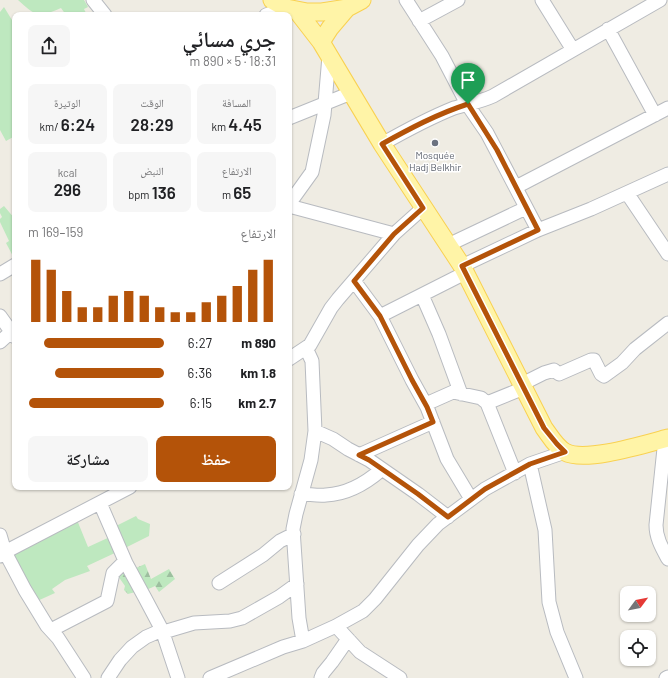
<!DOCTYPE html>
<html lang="ar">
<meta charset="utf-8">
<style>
:root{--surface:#fff;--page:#f6f6f6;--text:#202124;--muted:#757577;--accent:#b45309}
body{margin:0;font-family:Barlow,"Noto Naskh Arabic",sans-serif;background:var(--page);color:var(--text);direction:rtl;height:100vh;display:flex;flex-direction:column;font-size:15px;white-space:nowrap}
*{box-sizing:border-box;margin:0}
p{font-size:13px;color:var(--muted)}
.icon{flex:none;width:22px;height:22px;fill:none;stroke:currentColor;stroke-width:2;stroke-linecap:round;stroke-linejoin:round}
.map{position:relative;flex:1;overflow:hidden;direction:ltr}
.panel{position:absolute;left:12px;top:12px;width:280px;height:478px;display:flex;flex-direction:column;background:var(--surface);border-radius:8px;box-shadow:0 1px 3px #0004;direction:rtl}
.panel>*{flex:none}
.needle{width:26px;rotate:58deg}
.fabs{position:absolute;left:620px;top:586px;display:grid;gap:8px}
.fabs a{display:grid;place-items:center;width:36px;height:36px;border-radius:8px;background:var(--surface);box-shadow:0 1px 3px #0004;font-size:20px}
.pin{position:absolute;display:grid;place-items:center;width:34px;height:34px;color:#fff;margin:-41px -17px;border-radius:50% 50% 50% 0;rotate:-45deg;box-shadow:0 0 4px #0007}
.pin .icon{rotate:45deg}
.round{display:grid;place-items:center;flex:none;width:42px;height:42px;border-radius:8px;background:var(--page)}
.overview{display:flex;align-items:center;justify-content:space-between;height:68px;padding:0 16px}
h1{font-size:22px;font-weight:600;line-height:30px}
.metrics{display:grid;grid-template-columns:repeat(3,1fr);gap:6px;height:68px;padding:4px 16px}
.metrics div{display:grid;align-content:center;border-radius:8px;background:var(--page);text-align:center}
.metrics b{font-size:17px;font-weight:600}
.metrics small{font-size:11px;font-weight:400}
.metrics p{font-size:11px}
.chart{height:112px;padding:8px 16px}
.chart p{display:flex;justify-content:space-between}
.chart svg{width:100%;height:72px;margin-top:4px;stroke:var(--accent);stroke-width:6}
.primary-button{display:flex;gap:8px;margin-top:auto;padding:8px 16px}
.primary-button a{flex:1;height:46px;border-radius:8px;background:var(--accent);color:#fff;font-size:16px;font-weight:600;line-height:46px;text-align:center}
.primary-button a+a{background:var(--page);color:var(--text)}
ul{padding:0 16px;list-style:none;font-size:13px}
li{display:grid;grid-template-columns:64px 48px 1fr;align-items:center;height:30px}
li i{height:10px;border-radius:5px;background:var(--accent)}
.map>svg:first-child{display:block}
.forest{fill:url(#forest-firs)}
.park{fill:#bee8bf}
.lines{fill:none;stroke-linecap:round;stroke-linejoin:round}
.minor-casing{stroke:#b8bbc0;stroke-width:15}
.major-casing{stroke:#f9d151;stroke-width:19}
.minor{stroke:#fff;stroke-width:13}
.major{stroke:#fff4a7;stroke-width:17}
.route-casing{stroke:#fff;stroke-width:8}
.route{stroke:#b45309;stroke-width:5}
.worship-dot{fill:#6b7280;stroke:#fff;stroke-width:1.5}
.labels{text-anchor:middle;stroke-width:3;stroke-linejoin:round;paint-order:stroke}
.worship-label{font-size:10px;fill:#5b616d;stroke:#fff}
</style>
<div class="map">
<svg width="668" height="678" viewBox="0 0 668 678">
<defs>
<pattern id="forest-firs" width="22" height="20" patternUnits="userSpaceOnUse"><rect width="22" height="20" fill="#bee8bf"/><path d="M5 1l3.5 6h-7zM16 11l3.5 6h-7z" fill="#9dbf9f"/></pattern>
</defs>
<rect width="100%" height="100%" fill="#efece3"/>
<path class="forest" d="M145,564L151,579L169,569L175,579L159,592L155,586C145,591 138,591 128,594L124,590L125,586L118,576Z"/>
<path class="park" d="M18,0H84L88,7L84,9L87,15H66L61,8C38,18 37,17 18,0Z
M4,7L15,25V136L6,141L0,130V12Z
M4,206L15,219V260L6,243L9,241L0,222V219L2,217L0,213V209Z
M136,516L138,519L150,524L149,536L123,549L114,527Z
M77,520L88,547L112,536L117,552L87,566L90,571L65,580L52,589L55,593L35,602L10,552Z"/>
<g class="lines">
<defs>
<path id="minor" d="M93,0L105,15
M406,0L442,56L467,104L487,133L538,230
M542,0L573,50
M266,15L286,8
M419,21L458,0
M608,29L655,115
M289,118L351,93
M382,144C405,131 429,118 454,108C467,104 480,102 493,96L660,0
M516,187L668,108
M627,193L668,254
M289,204L312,172L324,115L329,56
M289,206L394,234
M448,245L526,208
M462,266L538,230L591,209L668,174
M0,274L15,265
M354,281L380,316L465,273
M422,295L439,334L461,394
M0,316L15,337
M380,316L412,380L427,407L447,459L471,499
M0,342L11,332
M289,359L310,345L331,308L338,299L394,234L423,208
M522,384L544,373L554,370L559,374L591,360H594L601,374L604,376L622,363L635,349L668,323
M426,404L453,392L481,398L487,403
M315,431L333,439L348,449L369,460L418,494L448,517
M665,439L656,525C656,538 662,548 668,559
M359,455L433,422
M530,464L545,530L549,602L557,632L576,678
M515,473L487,403L524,388
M301,494C309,494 318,496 326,495C347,494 366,483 381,470
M100,503L126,563L145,598L162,630L178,678
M0,535L5,552L25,590L47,626L58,638L84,678
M0,556L5,552L130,487
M219,583L263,555L280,541L294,534
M336,626L360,652L400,678
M51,630L107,601L113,573L125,561
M303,641L299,618L293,529L296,514L311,460L315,431L312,361L306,348
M108,678L120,660L132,647L146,637L162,630L167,631L194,623L230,621L242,618L279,597L297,584
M210,678L283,647L303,641L336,626L363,611L375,599L418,545L438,524L485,489L530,464L565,452
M321,678L323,673L332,662L348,639
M666,678L668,677"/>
<path id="major" d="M272,0L286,8L307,12H322L347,8L362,0
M297,11L321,42L382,144L462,266L544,428C550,436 556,447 565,452C585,463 645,444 668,438
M321,42L330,28L347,8"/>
</defs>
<use href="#minor" class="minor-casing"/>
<use href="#major" class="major-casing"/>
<use href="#minor" class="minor"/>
<use href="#major" class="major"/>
</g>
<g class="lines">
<defs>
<path id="route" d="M468,104L497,150L538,230L462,266L544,428L557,444L565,452L530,464L485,489L448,517L418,494L369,460L359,455L433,422L427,407L412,380L380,316L354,281L394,234L423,208L382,144C409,129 437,114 468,104Z"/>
</defs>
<use href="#route" class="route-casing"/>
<use href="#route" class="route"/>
</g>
<circle class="worship-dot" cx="435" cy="143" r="4"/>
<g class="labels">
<g class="worship-label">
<text x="435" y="159">Mosquée<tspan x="435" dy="12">Hadj Belkhir</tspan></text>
</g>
</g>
</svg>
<div class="fabs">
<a><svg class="needle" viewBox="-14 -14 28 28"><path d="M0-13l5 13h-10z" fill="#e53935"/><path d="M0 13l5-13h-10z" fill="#757577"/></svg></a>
<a><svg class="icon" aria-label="locate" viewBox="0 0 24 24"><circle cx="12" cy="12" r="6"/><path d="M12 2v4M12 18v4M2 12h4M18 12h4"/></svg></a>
</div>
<div class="pin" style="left:468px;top:104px;background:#1e9e55"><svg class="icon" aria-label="arrive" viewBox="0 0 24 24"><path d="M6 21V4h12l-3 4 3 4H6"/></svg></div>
<section class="panel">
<div class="overview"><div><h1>جري مسائي</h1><p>18:31 · 5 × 890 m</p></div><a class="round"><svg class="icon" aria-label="share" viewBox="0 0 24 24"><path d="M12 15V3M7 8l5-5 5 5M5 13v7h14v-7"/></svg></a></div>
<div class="metrics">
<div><p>المسافة</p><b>4.45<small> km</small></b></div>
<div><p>الوقت</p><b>28:29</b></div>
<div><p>الوتيرة</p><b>6:24<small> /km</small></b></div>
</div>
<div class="metrics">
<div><p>الارتفاع</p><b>65<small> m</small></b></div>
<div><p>النبض</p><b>136<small> bpm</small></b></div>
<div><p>kcal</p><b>296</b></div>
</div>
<div class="chart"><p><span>الارتفاع</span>159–169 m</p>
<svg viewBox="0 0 160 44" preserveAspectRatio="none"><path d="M5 44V6M15 44V12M25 44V25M35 44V35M45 44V35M55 44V28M65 44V25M75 44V28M85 44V35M95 44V38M105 44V38M115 44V32M125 44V28M135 44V22M145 44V12M155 44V6"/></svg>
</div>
<ul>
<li><b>890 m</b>6:27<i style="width:88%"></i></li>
<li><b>1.8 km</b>6:36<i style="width:80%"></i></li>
<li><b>2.7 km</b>6:15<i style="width:99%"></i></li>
</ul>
<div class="primary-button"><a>حفظ</a><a>مشاركة</a></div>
</section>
</div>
